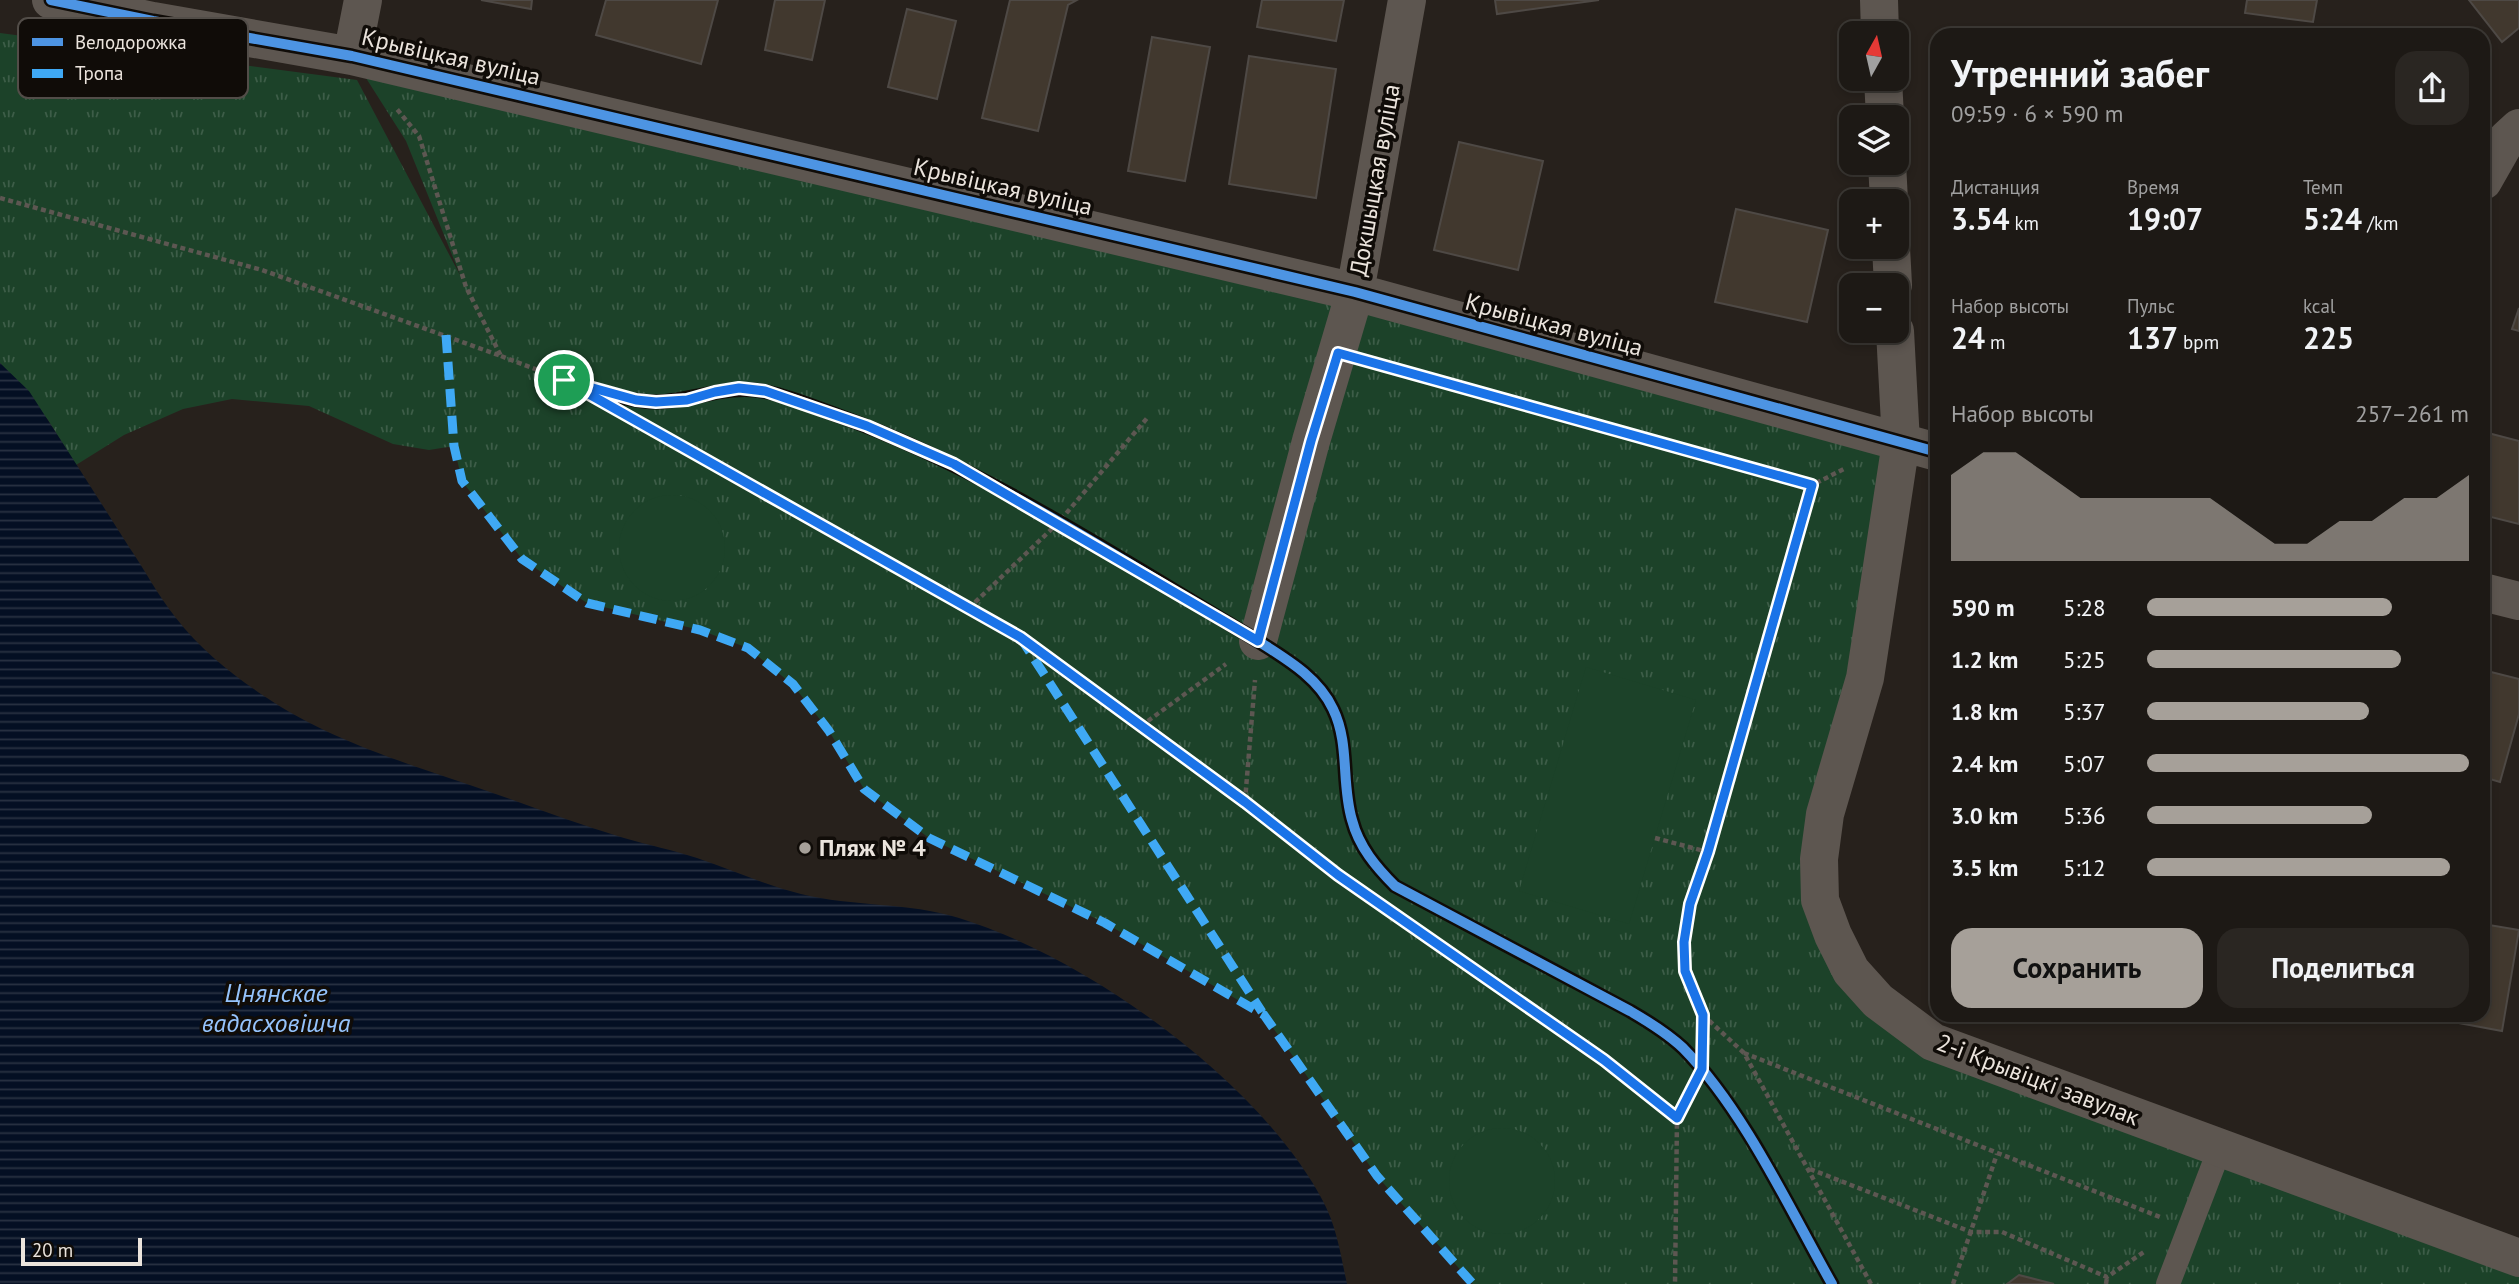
<!DOCTYPE html>
<html lang="ru">
<meta charset="utf-8">
<style>
:root{--surface:#1d1915;--page:#2a2622;--text:#f1f3f6;--muted:#a0a0a0;--line:#3b3834;--accent:#a6a099}
body{margin:0;font-family:"PT Sans",sans-serif;background:var(--page);color:var(--text);height:100vh;display:flex;flex-direction:column;font-size:26px;white-space:nowrap}
*{box-sizing:border-box;margin:0}
p{font-size:23px;color:var(--muted)}
.icon{flex:none;width:38px;height:38px;fill:none;stroke:currentColor;stroke-width:2;stroke-linecap:round;stroke-linejoin:round}
.map{position:relative;flex:1;overflow:hidden}
.sheet{position:absolute;left:1930px;top:28px;width:560px;height:994px;display:flex;flex-direction:column;background:var(--surface);border-radius:21px;box-shadow:0 4px 10px #0003,0 0 0 2px var(--line)}
.sheet>*{flex:none}
.needle{width:46px;rotate:8deg}
.fabs{position:absolute;left:1839px;top:21px;display:grid;gap:14px}
.fabs a{display:grid;place-items:center;width:70px;height:70px;border-radius:14px;background:var(--surface);box-shadow:0 4px 10px #0003,0 0 0 2px var(--line);font-size:35px}
.scale{position:absolute;left:21px;bottom:18px;width:121px;box-sizing:border-box;padding-left:7px;border:4px solid #ebe4dd;border-top:0;font-size:19px;line-height:24px;white-space:nowrap;color:#ebe4dd;-webkit-text-stroke:5px #100c08;paint-order:stroke}
.pin{position:absolute;display:grid;place-items:center;width:60px;height:60px;color:#fff;margin:-30px;border:4px solid #fff;border-radius:50%;box-shadow:0 2px 7px #0007}
.round{display:grid;place-items:center;flex:none;width:74px;height:74px;border-radius:21px;background:var(--page)}
.headline{display:flex;align-items:center;justify-content:space-between;height:119px;padding:0 21px}
h1{font-size:38px;font-weight:700;line-height:52px}
.stats{display:grid;grid-template-columns:repeat(3,1fr);gap:10px;height:119px;padding:7px 21px}
.stats div{display:grid;align-content:center}
.stats b{font-size:30px;font-weight:700}
.stats small{font-size:19px;font-weight:400}
.stats p{font-size:19px}
.chart{height:196px;padding:14px 21px}
.chart p{display:flex;justify-content:space-between}
.chart svg{width:100%;height:126px;margin-top:7px;fill:var(--accent);opacity:.7}
.primary-button{display:flex;gap:14px;margin-top:auto;padding:14px 21px}
.primary-button a{flex:1;height:80px;border-radius:21px;background:var(--accent);color:#111;font-size:28px;font-weight:700;line-height:80px;text-align:center}
.primary-button a+a{background:var(--page);color:var(--text)}
ul{padding:0 21px;list-style:none;font-size:23px}
li{display:grid;grid-template-columns:112px 84px 1fr;align-items:center;height:52px}
li i{height:18px;border-radius:9px;background:var(--accent)}
.map>svg:first-child{display:block}
.grass{fill:url(#grass-tufts)}
.green{fill:#1c4229}
.water{fill:url(#water-rules)}
.building{fill:#41382e;stroke:#4e4945;stroke-width:2}
.lines{fill:none;stroke-linecap:round;stroke-linejoin:round}
.path{stroke:#5d5752;stroke-width:4.5;stroke-dasharray:5 3.5;stroke-linecap:butt}
.lane{stroke:#5d5650;stroke-width:24}
.street{stroke:#5d5650;stroke-width:38}
.quiet{stroke:#3fa9f5;stroke-width:9;stroke-dasharray:18 9;stroke-linecap:butt}
.cycleway-casing{stroke:#100c08;stroke-width:15}
.cycleway{stroke:#4d94e3;stroke-width:10}
.route-casing{stroke:#fff;stroke-width:14}
.route{stroke:#1a73e8;stroke-width:9}
.poi-dot{fill:#a6a099;stroke:#100c08;stroke-width:2.5}
.labels{text-anchor:middle;stroke-width:7;stroke-linejoin:round;paint-order:stroke}
.street-label{font-size:24px;fill:#ebe4dd;stroke:#100c08}
.poi-label{font-size:24px;font-weight:bold;fill:#ebe4dd;stroke:#100c08;text-anchor:start}
.water-label{font-size:26px;font-style:italic;fill:#95c3fc;stroke:#100c08}
.key{fill:#100c08;stroke:#524d48;stroke-width:2}
.key-label{font-size:19px;fill:#ebe4dd}
</style>
<div class="map">
<svg width="2519" height="1284" viewBox="0 0 2519 1284">
<defs>
<pattern id="grass-tufts" width="24" height="20" patternUnits="userSpaceOnUse" patternTransform="scale(1.75)"><rect width="24" height="20" fill="#1c4229"/><path d="M3 7l-1-3M5 7V3M7 7l1-3M15 17l-1-3M17 17v-4M19 17l1-3" fill="none" stroke="#3d5d48"/></pattern>
<pattern id="water-rules" width="6" height="5" patternUnits="userSpaceOnUse" patternTransform="scale(1.75)"><rect width="6" height="5" fill="#040f23"/><path d="M0 2.5h6" fill="none" stroke="#293242"/></pattern>
</defs>
<rect width="100%" height="100%" fill="#27211c"/>
<path class="grass" d="M0,33L357,80L461,277L406,141L352,56L1901,442L1819,859L1878,1001L2519,1258V1284H1473L1377,1176L1264,1015L1105,923L929,838L864,789L829,731L793,685L748,648L700,630L587,603L522,559L462,481L454,446L429,450L393,444L309,406L232,399L183,409L124,435L76,465L48,420L0,363Z"/>
<path class="green" d="M619 548a53 53 0 1 1 106 0a53 53 0 1 1-106 0Z
M1586,667L1696,700L1629,924L1519,891Z
M1449 1181a53 53 0 1 1 106 0a53 53 0 1 1-106 0Z"/>
<path class="water" d="M0,363L29,391C63,443 96,495 129,547C145,570 158,596 176,618C200,649 231,674 264,696C322,736 398,761 464,783C518,801 570,822 624,838C648,845 673,850 697,858C732,870 765,885 801,894C853,907 908,902 959,918C1087,957 1262,1083 1324,1203C1337,1228 1341,1257 1347,1284H0Z"/>
<path class="building" d="M481,0H532L531,9Z
M606,0H718L701,64L596,35Z
M775,0H825L812,60L765,50Z
M1010,0H1077L1068,5L1038,131L982,118Z
M1262,0H1344L1336,41L1257,27Z
M1495,0H1599L1497,14Z
M2247,0H2317L2313,22L2245,13Z
M2469,0H2519V28L2502,42Z
M907,9L956,21L937,99L888,87Z
M1152,37L1210,47L1185,181L1128,171Z
M1249,56L1336,69L1316,198L1229,184Z
M1459,142L1543,161L1518,270L1434,250Z
M1736,209L1828,230L1807,322L1715,302Z
M2519,308V331L2512,329Z
M2488,433L2519,441V524L2483,515V453Z
M2483,670L2519,679V714L2500,782L2483,777Z
M2483,924L2519,930L2502,1031L2421,1016L2483,1015Z
M2019,1275L2054,1284H2007Z"/>
<g class="lines">
<path class="path" d="M0,198L262,270L501,356L466,287L419,136L396,108
M501,356L564,380L1020,637L1245,802L1338,875L1604,1060L1677,1118L1675,1284
M1375,364L1812,485
M969,608L1058,523L1148,417
M1141,726L1226,664
M1245,801L1255,680
M1655,838L1708,852
M1744,1053L1703,1015L1685,971L1684,942L1690,904L1708,852L1812,485L1844,469
M1677,1118L1702,1069L1703,1015
M1810,1169L1971,1232H2002L2107,1277L2144,1252
M1871,1284L1744,1053L2160,1217
M1953,1284L1997,1154
M2106,1284L2107,1277"/>
<path class="lane" d="M2168,1284L2220,1148"/>
<path class="street" d="M51,0L153,21L352,56L1355,292L1937,452
M1879,0L1880,33
M352,56L363,0
M1883,79L1885,117
M1887,163L1889,201
M2483,181L2507,139L2519,128
M1891,247L1893,285
M1895,331L1901,442L1865,678L1825,814L1819,859L1820,900L1833,935L1851,971L1878,1001L1933,1042L2519,1258
M2483,592L2519,601
M1258,641L1311,441L1355,292L1407,0"/>
<path class="quiet" d="M446,335L454,446L462,481L522,559L587,603L700,630L748,648L793,684L829,731L864,789L929,838L1105,923L1264,1015L1377,1176L1473,1284
M1020,637L1262,1012"/>
<defs>
<path id="cycleway" d="M51,0L153,21L352,56L1355,292L1937,452
M564,380C594,388 626,402 657,402C695,401 728,383 767,392C792,397 817,408 842,417C988,470 1124,562 1258,641C1286,659 1318,677 1333,709C1350,744 1341,783 1352,820C1359,847 1376,867 1395,886L1630,1011C1649,1022 1667,1033 1683,1048C1744,1110 1789,1208 1832,1284"/>
</defs>
<use href="#cycleway" class="cycleway-casing"/>
<use href="#cycleway" class="cycleway"/>
</g>
<g class="lines">
<defs>
<path id="route" d="M1338,353L1812,485L1708,852L1690,904L1684,942L1685,971L1703,1015L1702,1069L1677,1118L1604,1060L1338,875L1245,802L1020,637L564,380L636,400L656,402L687,400L715,392L739,388L765,391L867,426L954,464L1258,641L1311,441Z"/>
</defs>
<use href="#route" class="route-casing"/>
<use href="#route" class="route"/>
</g>
<circle class="poi-dot" cx="805" cy="848" r="7"/>
<g class="labels">
<g class="street-label">
<text transform="translate(451 57) rotate(13)" y="8">Крывіцкая вуліца</text>
<text transform="translate(1375 180) rotate(-80)" y="8">Докшыцкая вуліца</text>
<text transform="translate(1003 187) rotate(13)" y="8">Крывіцкая вуліца</text>
<text transform="translate(1554 325) rotate(15)" y="8">Крывіцкая вуліца</text>
<text transform="translate(2038 1080) rotate(21)" y="8">2-і Крывіцкі завулак</text>
</g>
<g class="poi-label">
<text x="819" y="856">Пляж № 4</text>
</g>
<g class="water-label">
<text x="276" y="1002">Цнянскае<tspan x="276" dy="30">вадасховішча</tspan></text>
</g>
</g>
<rect x="18" y="18" width="230" height="80" rx="10" class="key"/>
<rect x="32" y="38" width="31" height="8" fill="#4d94e3"/>
<rect x="32" y="69" width="31" height="9" fill="#3fa9f5"/>
<g class="key-label">
<text x="75" y="49">Велодорожка</text>
<text x="75" y="80">Тропа</text>
</g>
</svg>
<div class="fabs">
<a><svg class="needle" viewBox="-14 -14 28 28"><path d="M0-13l5 13h-10z" fill="#e53935"/><path d="M0 13l5-13h-10z" fill="#a0a0a0"/></svg></a>
<a><svg class="icon" aria-label="layers" viewBox="0 0 24 24"><path d="M12 4l9 5-9 5-9-5zM3 14l9 5 9-5"/></svg></a>
<a>+</a>
<a>−</a>
</div>
<div class="scale">20 m</div>
<div class="pin" style="left:564px;top:380px;background:#1e9e55"><svg class="icon" aria-label="arrive" viewBox="0 0 24 24"><path d="M6 21V4h12l-3 4 3 4H6"/></svg></div>
<section class="sheet">
<div class="headline"><div><h1>Утренний забег</h1><p>09:59 · 6 × 590 m</p></div><a class="round"><svg class="icon" aria-label="share" viewBox="0 0 24 24"><path d="M12 15V3M7 8l5-5 5 5M5 13v7h14v-7"/></svg></a></div>
<div class="stats">
<div><p>Дистанция</p><b>3.54<small> km</small></b></div>
<div><p>Время</p><b>19:07</b></div>
<div><p>Темп</p><b>5:24<small> /km</small></b></div>
</div>
<div class="stats">
<div><p>Набор высоты</p><b>24<small> m</small></b></div>
<div><p>Пульс</p><b>137<small> bpm</small></b></div>
<div><p>kcal</p><b>225</b></div>
</div>
<div class="chart"><p><span>Набор высоты</span>257–261 m</p>
<svg viewBox="0 0 160 44" preserveAspectRatio="none"><path d="M0 44V14L10 6L20 6L30 14L40 22L50 22L60 22L70 22L80 22L90 30L100 38L110 38L120 30L130 30L140 22L150 22L160 14V44z"/></svg>
</div>
<ul>
<li><b>590 m</b>5:28<i style="width:76%"></i></li>
<li><b>1.2 km</b>5:25<i style="width:79%"></i></li>
<li><b>1.8 km</b>5:37<i style="width:69%"></i></li>
<li><b>2.4 km</b>5:07<i style="width:100%"></i></li>
<li><b>3.0 km</b>5:36<i style="width:70%"></i></li>
<li><b>3.5 km</b>5:12<i style="width:94%"></i></li>
</ul>
<div class="primary-button"><a>Сохранить</a><a>Поделиться</a></div>
</section>
</div>
